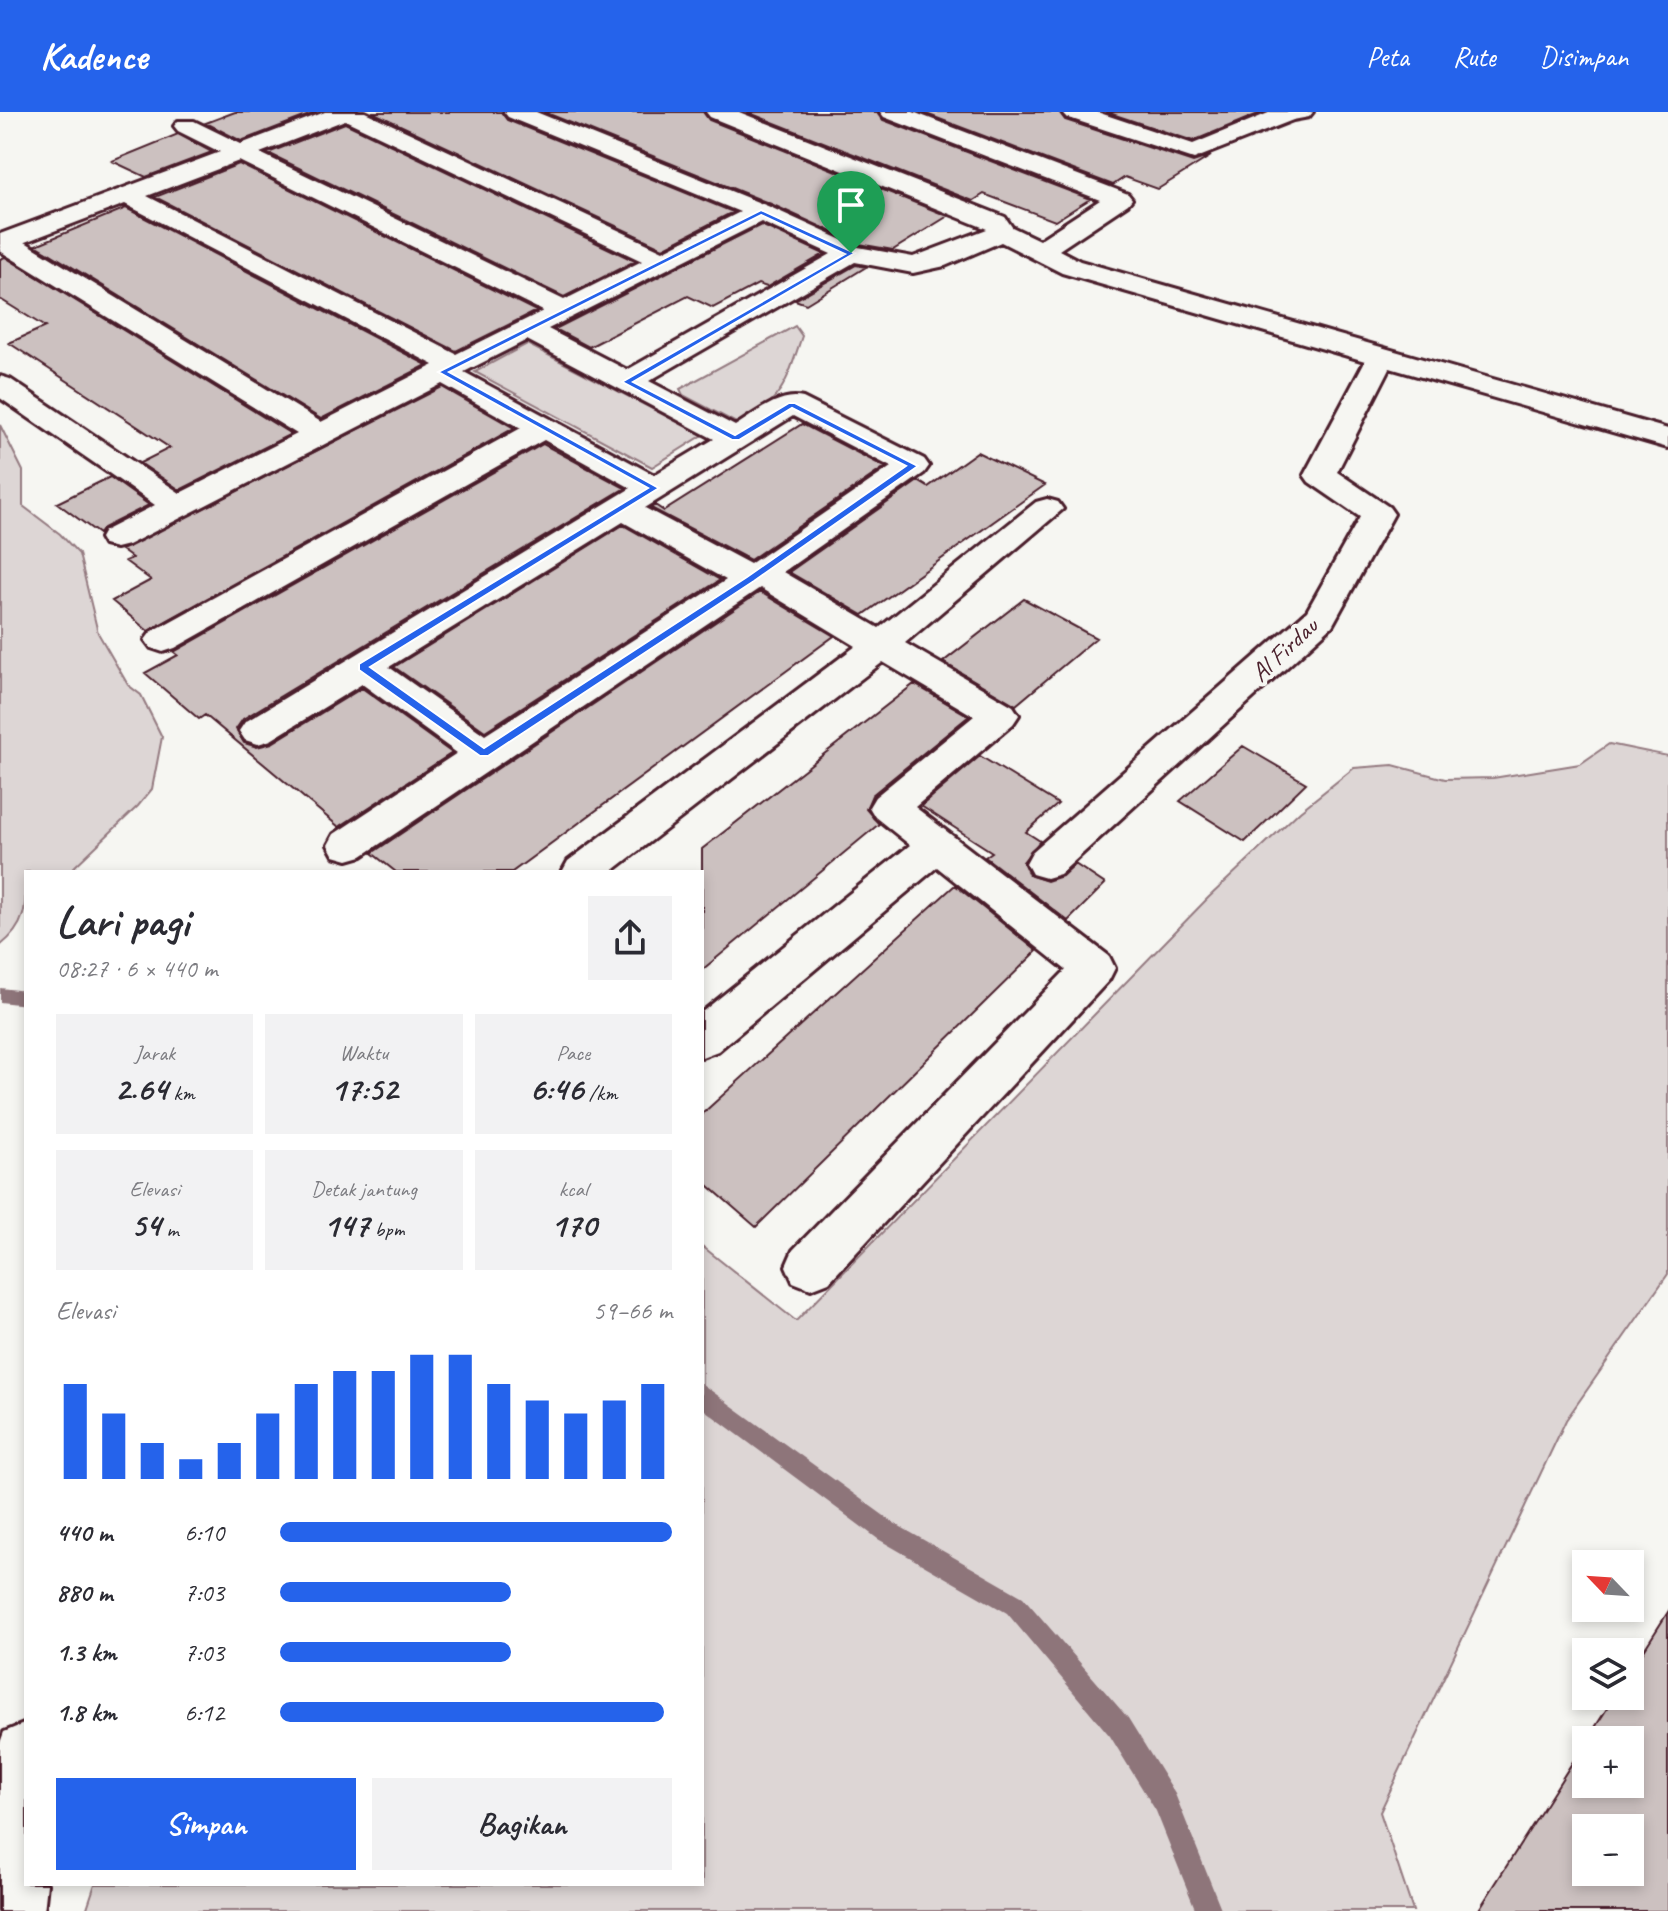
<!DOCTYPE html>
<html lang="id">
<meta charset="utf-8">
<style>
:root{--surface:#fff;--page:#f2f2f3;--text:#2b2b33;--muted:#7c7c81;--accent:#2563eb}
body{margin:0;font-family:Caveat,sans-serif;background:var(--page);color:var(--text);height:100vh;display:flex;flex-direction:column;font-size:30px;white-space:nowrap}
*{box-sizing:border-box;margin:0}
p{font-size:26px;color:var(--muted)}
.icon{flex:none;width:44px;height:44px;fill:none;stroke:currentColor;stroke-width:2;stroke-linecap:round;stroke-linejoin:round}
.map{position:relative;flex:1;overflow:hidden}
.sheet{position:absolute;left:24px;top:758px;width:680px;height:1016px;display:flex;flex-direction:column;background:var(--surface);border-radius:0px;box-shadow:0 4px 12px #0003}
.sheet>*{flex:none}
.needle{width:52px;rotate:295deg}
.controls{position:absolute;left:1572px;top:1438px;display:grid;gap:16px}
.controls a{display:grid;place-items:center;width:72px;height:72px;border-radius:0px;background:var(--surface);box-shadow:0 4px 12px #0003;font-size:40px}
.pin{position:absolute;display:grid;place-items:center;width:68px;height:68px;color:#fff;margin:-82px -34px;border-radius:50% 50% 50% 0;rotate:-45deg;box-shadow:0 0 8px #0007}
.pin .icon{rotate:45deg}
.round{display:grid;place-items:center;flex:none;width:84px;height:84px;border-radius:0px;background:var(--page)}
.head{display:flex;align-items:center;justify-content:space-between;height:136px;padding:0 32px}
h1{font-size:44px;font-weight:800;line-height:60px}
.stats{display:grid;grid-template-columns:repeat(3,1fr);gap:12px;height:136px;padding:8px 32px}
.stats div{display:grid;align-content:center;border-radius:0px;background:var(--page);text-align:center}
.stats b{font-size:34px;font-weight:800}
.stats small{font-size:22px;font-weight:400}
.stats p{font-size:22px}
.chart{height:224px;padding:16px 32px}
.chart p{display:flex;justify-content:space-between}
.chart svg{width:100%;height:144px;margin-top:8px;stroke:var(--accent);stroke-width:6}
.action{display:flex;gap:16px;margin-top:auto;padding:16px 32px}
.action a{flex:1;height:92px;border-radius:0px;background:var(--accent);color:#fff;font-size:32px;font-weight:800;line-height:92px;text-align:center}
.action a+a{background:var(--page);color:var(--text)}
ul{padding:0 32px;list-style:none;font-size:26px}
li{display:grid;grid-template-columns:128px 96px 1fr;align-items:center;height:60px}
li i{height:20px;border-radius:10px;background:var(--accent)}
header{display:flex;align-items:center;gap:48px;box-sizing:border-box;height:112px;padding:0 40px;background:var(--accent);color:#fff}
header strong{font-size:38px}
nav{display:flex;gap:44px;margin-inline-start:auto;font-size:28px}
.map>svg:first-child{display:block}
.green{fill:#ddd6d5;stroke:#947a80;stroke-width:2}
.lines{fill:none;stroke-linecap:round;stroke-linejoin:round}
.stream{fill:#8e747a;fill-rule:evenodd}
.building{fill:#ccc1c0;stroke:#4a1f2b;stroke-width:2;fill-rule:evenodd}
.minor-casing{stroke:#4a1f2b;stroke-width:6}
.minor{fill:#f6f6f2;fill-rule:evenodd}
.route{fill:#2563eb;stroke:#fff;stroke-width:2;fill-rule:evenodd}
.labels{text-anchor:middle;stroke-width:8;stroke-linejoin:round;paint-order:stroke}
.far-street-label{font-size:26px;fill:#4a1f2b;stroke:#f6f6f2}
</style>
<header>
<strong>Kadence</strong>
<nav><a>Peta</a><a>Rute</a><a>Disimpan</a></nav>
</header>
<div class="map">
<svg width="1668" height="1799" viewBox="0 0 1668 1799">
<rect width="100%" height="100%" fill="#f6f6f2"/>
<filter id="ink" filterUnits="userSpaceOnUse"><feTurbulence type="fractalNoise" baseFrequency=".0125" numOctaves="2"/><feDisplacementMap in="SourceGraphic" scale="16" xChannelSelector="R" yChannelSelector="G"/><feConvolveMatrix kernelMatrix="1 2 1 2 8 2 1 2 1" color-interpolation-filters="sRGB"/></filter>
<g filter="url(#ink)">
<path class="green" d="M795,214L802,224C786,271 784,286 740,313L683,283L680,277Z
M527,232L703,323L652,355L475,260Z
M0,313L23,359V394L60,422L79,442L98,521L128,573L141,583L162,625L152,677L138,694L69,760H26C26,792 28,812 0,834Z
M1609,632L1668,644V1162L1566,1308L1380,1700L1413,1799H86L95,1772H702V1134L796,1209L1208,786L1300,699L1354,656L1393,653L1445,667L1493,666L1580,652Z"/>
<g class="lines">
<path class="stream" d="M0,876L26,879V893L0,890Z
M702,1272L894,1411L1023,1485L1128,1606L1175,1682L1222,1799H1196L1156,1699L1110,1624L1007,1501L878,1427L702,1296Z"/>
</g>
<path class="building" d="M235,0H317L241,29L206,11Z
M372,0H501L507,8L733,100L663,136Z
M544,0H703L709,8L948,104L893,138L859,132L771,92Z
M747,0H877L883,8L1090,87L1055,109L984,82L973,89Z
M921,0H1059L1065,8L1193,50L1211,44L1158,77L1125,65L1113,73Z
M1106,0H1263L1193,29Z
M345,11L635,149L564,185L268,41Z
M178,22L212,40L146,65L112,49Z
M239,52L536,199L456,239L155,85Z
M126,96L427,253L321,307L36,133Z
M761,113L824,142L767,175L758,172L713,196L688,184L589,235L555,217Z
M5,145L291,322L180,378L140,351L170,336L9,231L45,215L0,187V147Z
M856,153L866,155L806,192L795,188Z
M442,275L514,316L148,519L112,489L151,468L125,449L132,446L121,438Z
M802,312L885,355L750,448L651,396L655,393L664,399Z
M543,332L625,376L243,607L236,617L244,631L257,635L272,631L362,576L452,641L339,715L205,603L199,607L145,561L178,543L174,540Z
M977,340L1045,373L863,503L789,460L918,369L928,375Z
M110,365L149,393L103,416L99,422L57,391Z
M623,413L720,468L485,619L394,555Z
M760,480L834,524L512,760H396L372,741Z
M1024,487L1096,526L1016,593L943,550Z
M914,572L969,604L872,683L866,697L879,712L702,858V737Z
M1243,634L1306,671L1245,730L1180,689Z
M980,644L1058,692L1026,720L1040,729L1023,750L1029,763L1047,769L1062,764L1075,752L1105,772L1068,809L985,745L992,740L921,694Z
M955,773L1037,839L756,1115L702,1068V1002Z
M1668,1500V1799H1478L1586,1629V1672H1630V1628H1587L1615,1584H1630V1560ZM1586,1716H1630V1760H1586Z"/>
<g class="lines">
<defs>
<path id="minor" d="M325,0H365L663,139L740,100L508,5L504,0H536L770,95L858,135L913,145L987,117L710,5L706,0H739L1005,105L1012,115L1039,128L1100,88L884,5L880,0H913L1128,82L1132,87L1128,92L1059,138L1080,149L1668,317V336L1390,256L1337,360L1389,395L1394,402L1332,514L1060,762L1046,766L1032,762L1026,751L1032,740L1307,499L1360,405L1309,370L1304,363L1365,249L1062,161L1001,130L945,154L913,161L855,150L649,269L735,314C755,302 779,280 803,286L924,347L929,354L924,361L783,460L879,516L1036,390L1047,387L1058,390L1063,397L905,531L1013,594L1019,603L1013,612L915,695L1109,844L1115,856L1109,868L829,1170L811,1177L793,1170L786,1154L793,1138L1066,858L937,755L718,939L702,945V900L910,733L875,705L869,695L875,685L974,604L883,550L611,760H562L568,749L856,534L760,476L362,744L348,748L334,744L328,733L334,722L457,641L362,572L271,628L258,632L245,628L239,619L245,610L631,376L544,328L175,536L163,540L151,536L145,528L151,520L521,316L442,272L128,433L116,436L104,433L100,426L104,419L155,393L0,286V264L10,267L180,381L297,322L0,139V122L220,40L178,19L174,14L178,9H194L241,32ZM345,8L642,149L564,188L260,41ZM239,49L543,199L456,242L147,84ZM125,92L434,253L321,310L25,130ZM761,110L831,142L627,258L548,217ZM527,228L714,327L654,363L464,260ZM793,304L891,355L750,452L645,396ZM623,410L726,468L485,623L389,555Z
M1062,0H1097L1193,32L1271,0H1313L1309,5L1293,8L1194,47L1066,5Z
M26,1611V1772H47L44,1799H0V1631L4,1620Z"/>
</defs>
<use href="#minor" class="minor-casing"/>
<use href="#minor" class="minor"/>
</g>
</g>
<path class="route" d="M761,98L855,141L633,270L735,323L789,291H795L918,354L754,469L488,644H480L359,558V552L648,376L438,260ZM761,103L845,142L622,270L732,328H739L792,296L906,354L747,465L484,636L370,555L659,376L449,260Z"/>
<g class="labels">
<g class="far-street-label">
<text transform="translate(1284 537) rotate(-43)" y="9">Al Firdau</text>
</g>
</g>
</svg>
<div class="controls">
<a><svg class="needle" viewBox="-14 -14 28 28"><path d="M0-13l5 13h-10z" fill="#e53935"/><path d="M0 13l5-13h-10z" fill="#7c7c81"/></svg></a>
<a><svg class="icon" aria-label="layers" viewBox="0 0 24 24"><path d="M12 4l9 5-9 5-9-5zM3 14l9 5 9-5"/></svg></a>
<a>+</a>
<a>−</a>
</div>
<div class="pin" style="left:851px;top:141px;background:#1e9e55"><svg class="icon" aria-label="arrive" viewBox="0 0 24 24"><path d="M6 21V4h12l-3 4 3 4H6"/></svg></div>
<section class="sheet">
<div class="head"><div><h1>Lari pagi</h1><p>08:27 · 6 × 440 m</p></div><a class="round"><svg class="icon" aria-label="share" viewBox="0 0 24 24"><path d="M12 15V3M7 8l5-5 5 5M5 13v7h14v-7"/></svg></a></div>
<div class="stats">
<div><p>Jarak</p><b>2.64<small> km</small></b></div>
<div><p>Waktu</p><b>17:52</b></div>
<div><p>Pace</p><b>6:46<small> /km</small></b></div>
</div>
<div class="stats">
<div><p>Elevasi</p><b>54<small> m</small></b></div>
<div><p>Detak jantung</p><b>147<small> bpm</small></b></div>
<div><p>kcal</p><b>170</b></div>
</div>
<div class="chart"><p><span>Elevasi</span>59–66 m</p>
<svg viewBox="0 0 160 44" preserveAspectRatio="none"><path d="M5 44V15M15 44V24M25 44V33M35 44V38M45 44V33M55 44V24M65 44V15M75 44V11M85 44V11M95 44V6M105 44V6M115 44V15M125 44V20M135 44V24M145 44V20M155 44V15"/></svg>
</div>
<ul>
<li><b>440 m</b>6:10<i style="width:100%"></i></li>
<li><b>880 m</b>7:03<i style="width:59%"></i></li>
<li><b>1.3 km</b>7:03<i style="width:59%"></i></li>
<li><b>1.8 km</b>6:12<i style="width:98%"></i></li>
</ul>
<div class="action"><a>Simpan</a><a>Bagikan</a></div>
</section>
</div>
